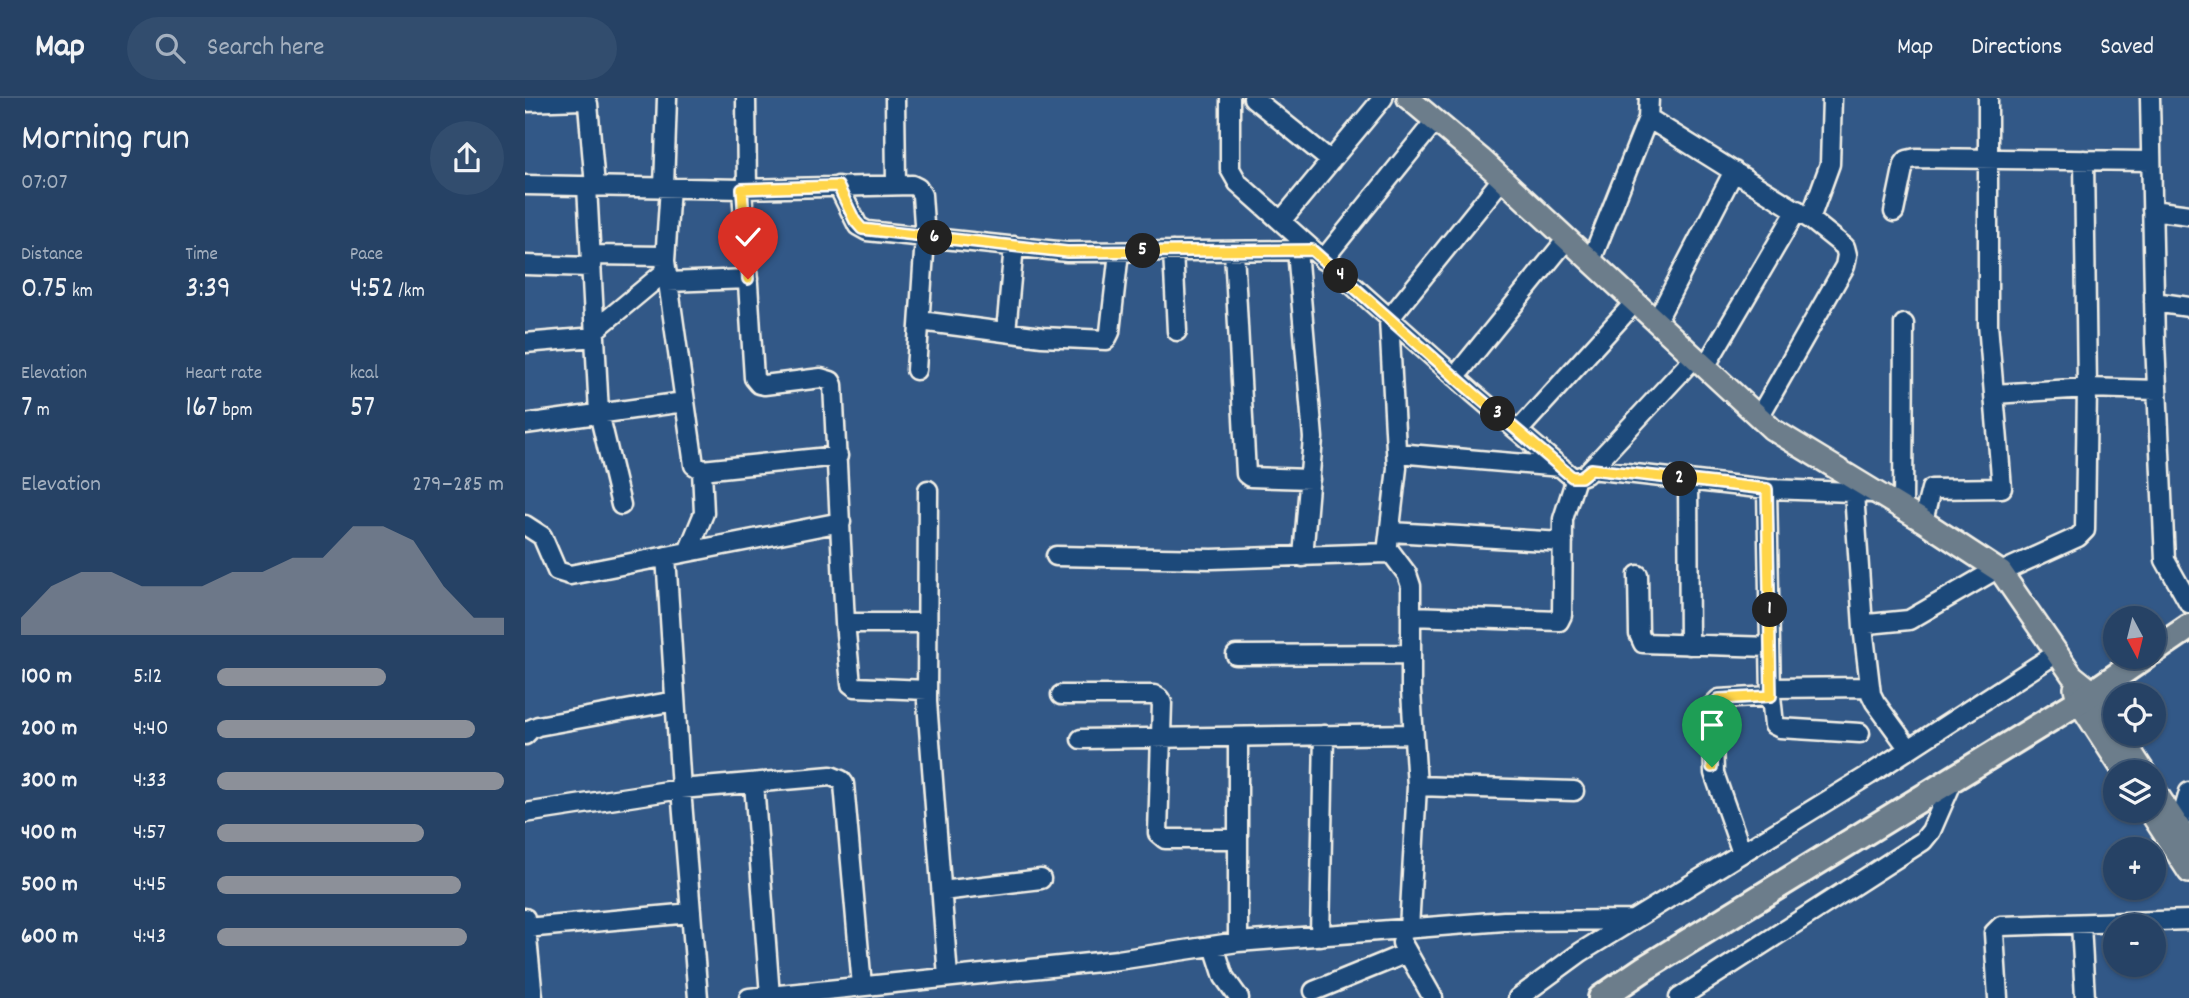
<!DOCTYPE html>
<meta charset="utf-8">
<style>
:root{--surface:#264265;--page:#324d6e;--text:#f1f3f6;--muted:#a4b0bf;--line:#425b79;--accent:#8c9099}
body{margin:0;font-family:Dekko,sans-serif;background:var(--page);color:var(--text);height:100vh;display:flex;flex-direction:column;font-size:26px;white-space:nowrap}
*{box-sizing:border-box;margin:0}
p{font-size:23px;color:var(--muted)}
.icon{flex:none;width:38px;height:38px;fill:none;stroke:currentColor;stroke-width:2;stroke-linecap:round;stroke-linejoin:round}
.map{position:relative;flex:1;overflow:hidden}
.side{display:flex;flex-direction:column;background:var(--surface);width:525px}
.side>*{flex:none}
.needle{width:46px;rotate:173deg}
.controls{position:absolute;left:1578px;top:508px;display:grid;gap:14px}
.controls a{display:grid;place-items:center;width:63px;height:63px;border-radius:50%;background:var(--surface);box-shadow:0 2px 5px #0004,0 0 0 2px var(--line);font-size:35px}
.pin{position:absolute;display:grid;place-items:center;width:60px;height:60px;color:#fff;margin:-72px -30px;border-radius:50% 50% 50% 0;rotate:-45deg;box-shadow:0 0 7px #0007}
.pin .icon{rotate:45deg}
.km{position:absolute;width:35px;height:35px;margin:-18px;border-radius:50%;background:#222;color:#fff;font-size:19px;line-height:35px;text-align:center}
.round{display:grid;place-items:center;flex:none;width:74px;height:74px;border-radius:37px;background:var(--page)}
.summary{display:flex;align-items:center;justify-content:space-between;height:119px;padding:0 21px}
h1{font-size:38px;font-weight:600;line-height:52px}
.figures{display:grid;grid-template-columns:repeat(3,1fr);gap:10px;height:119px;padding:7px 21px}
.figures div{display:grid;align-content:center}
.figures b{font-size:30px;font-weight:600}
.figures small{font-size:19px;font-weight:400}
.figures p{font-size:19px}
.chart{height:196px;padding:14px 21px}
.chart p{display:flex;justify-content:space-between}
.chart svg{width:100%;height:126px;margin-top:7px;fill:var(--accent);opacity:.7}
ul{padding:0 21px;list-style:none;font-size:23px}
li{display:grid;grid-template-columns:112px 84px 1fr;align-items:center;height:52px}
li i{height:18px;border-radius:9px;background:var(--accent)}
header{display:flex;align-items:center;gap:42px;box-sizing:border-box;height:98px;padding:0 35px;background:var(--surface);border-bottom:2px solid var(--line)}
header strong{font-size:33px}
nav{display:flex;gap:38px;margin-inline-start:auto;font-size:24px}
.search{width:490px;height:63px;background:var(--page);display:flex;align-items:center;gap:18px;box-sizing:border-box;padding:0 24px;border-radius:38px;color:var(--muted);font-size:26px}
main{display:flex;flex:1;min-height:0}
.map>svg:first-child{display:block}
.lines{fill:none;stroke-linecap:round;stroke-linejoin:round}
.minor-casing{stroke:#f4f1e8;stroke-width:23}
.major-casing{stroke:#f4f1e8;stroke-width:26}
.highway-casing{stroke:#f4f1e8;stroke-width:30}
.minor{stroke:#1f4a7a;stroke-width:18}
.major{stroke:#6c7d8b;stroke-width:21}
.highway{stroke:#6c7d8b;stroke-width:24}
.route-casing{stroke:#fff;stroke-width:14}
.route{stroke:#ffd54a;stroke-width:9}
</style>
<header>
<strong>Map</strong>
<div class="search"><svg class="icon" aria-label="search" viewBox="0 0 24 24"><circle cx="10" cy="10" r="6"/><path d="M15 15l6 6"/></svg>Search here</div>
<nav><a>Map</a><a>Directions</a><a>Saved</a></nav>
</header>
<main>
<section class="side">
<div class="summary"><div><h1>Morning run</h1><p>07:07</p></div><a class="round"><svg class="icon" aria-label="share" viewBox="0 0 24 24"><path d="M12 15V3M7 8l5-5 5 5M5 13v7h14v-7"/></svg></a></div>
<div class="figures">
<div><p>Distance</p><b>0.75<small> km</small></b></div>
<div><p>Time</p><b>3:39</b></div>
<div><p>Pace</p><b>4:52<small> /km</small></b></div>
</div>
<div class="figures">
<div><p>Elevation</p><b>7<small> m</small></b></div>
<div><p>Heart rate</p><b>167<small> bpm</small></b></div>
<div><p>kcal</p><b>57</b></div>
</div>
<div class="chart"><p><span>Elevation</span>279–285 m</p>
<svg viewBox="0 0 160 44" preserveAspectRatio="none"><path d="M0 44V38L10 27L20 22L30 22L40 27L50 27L60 27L70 22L80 22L90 17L100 17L110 6L120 6L130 11L140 27L150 38L160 38V44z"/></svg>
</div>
<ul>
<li><b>100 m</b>5:12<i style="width:59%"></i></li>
<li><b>200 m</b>4:40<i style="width:90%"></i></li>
<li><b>300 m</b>4:33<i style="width:100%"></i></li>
<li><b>400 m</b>4:57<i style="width:72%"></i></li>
<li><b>500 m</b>4:45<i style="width:85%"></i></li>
<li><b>600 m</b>4:43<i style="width:87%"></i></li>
</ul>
</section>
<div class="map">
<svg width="1664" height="900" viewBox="0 0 1664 900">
<rect width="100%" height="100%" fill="#325887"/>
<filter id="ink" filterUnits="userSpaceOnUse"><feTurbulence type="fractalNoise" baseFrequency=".0143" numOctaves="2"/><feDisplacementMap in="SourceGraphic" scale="14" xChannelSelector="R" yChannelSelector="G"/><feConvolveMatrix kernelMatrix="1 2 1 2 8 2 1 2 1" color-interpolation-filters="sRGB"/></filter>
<g filter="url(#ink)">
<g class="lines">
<defs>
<path id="minor" d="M221,0L222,91
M370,0L371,86
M705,0V71L713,85L947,294L1047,379L1051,380L1061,376L1170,259
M728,0L806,63
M1625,0L1630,245L1640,462L1664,505
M0,4L57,2L63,6L70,88
M1123,20L1285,121L1320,149L1322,157L1320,168L1234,319
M0,87L217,91L387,87L393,90L397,97L400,140L391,272
M62,88L74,315L96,407
M313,88L333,128L342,133L542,154L787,152
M139,89L142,0
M145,89L140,163L169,367L177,372L313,358
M217,91L229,280L234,286L239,287L296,280L306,283L308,287L320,525L326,586L330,589L402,592
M1627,112L1664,117
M1369,114L1379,66L1382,62L1391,60L1626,63
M1285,121L1305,66L1307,0
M756,123L858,0
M772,152L788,340L778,459
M648,153L652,233
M709,153L721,376L725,379L785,381
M66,157L140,158
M798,162L910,23
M1066,163L1123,20L1124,0
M0,167L66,169
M143,184L223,181
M1629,204L1664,209
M395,223L517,239L581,242L585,234L594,154
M1131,224L1209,73
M70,232L141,173
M481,234L489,148
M0,245L70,239
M1180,269L1272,112
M930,279L1042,141
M1469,296L1562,290L1632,292
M0,326L159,304
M993,333L1110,204
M872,355L1036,369
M1066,371L1242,391L1353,395
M1163,382L1164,547
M1242,391L1246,598L1249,627L1255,630L1335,635
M403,392L402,604L423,879
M1329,395L1338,529
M1378,411L1379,226
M1398,423L1406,391L1477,390L1463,226V0
M0,427L17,438L32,473L45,477L316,424
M866,434L1038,444
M864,452L882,476L886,488V593L892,688L884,831
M163,454L179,415L177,372
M141,458L156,691L173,900
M531,458L687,461L862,455L872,370L864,221L977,81
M1476,474L1553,439L1560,432L1562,290L1559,62
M1113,477L1114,536L1118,545L1245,549
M886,518L1034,523L1037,517L1038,421L1051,380
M320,525H402
M711,557L886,556
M1246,590L1345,589
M536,597H629L634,600L637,605L633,735L640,741H713
M0,637L6,631L13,628L150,603
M713,639V844
M556,641L888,636
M1384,651L1350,604L1346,596L1338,529L1343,526L1384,522L1472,471
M229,685L245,898
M892,688L1049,693
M0,715L156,691L306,678L316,682L319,686L337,888
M1654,729L1664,694
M1217,755L1189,675L1187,608L1194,601L1246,598
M417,793L516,781
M0,820L8,900
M1556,826L1560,900
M1,830L166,815
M795,838L799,637
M877,845L908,900
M689,848L699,879L714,900
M789,893L882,855
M224,900L593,862L713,844L979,823L1108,822
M993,900L1056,854L1344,677L1532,555
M1154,900L1398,743L1406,733L1430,678
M1473,900L1469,835L1476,828L1664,822"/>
<path id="major" d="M883,0L956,61L1247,331L1398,423L1476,474L1547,577L1568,594L1591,630
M1550,590L1553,603L1599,674
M1594,635L1619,674
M1629,691L1664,745
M1624,712L1664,774"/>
<path id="highway" d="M1629,553L1664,529
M1076,900L1120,870L1561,599L1621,558"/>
</defs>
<use href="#minor" class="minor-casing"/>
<use href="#major" class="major-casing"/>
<use href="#highway" class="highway-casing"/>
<use href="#minor" class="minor"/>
<use href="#major" class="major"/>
<use href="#highway" class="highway"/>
</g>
</g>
<g class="lines" filter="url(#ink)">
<defs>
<path id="route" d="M223,181L217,91L313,88L330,123L337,131L542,154L787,152L947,294L1047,379H1056L1066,371L1242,391L1246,598L1194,601L1187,608V669"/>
</defs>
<use href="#route" class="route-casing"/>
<use href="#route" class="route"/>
</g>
</svg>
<div class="controls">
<a><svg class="needle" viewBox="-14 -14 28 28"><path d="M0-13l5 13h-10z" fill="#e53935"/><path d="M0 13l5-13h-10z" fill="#a4b0bf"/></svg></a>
<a><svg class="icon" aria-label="locate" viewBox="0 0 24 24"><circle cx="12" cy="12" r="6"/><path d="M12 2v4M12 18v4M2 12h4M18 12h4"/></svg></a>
<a><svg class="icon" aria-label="layers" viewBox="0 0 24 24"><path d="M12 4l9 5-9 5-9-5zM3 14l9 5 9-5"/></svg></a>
<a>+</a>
<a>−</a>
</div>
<div class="pin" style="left:1187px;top:669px;background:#1e9e55"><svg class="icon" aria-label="arrive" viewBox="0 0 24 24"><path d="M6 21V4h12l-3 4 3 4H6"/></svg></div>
<div class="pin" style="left:223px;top:181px;background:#d93025"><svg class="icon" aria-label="check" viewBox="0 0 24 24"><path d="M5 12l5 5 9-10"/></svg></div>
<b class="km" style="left:1245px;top:512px">1</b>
<b class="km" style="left:1155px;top:381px">2</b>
<b class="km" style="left:973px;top:316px">3</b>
<b class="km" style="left:816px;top:178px">4</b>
<b class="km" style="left:618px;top:153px">5</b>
<b class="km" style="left:410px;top:140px">6</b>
</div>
</main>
